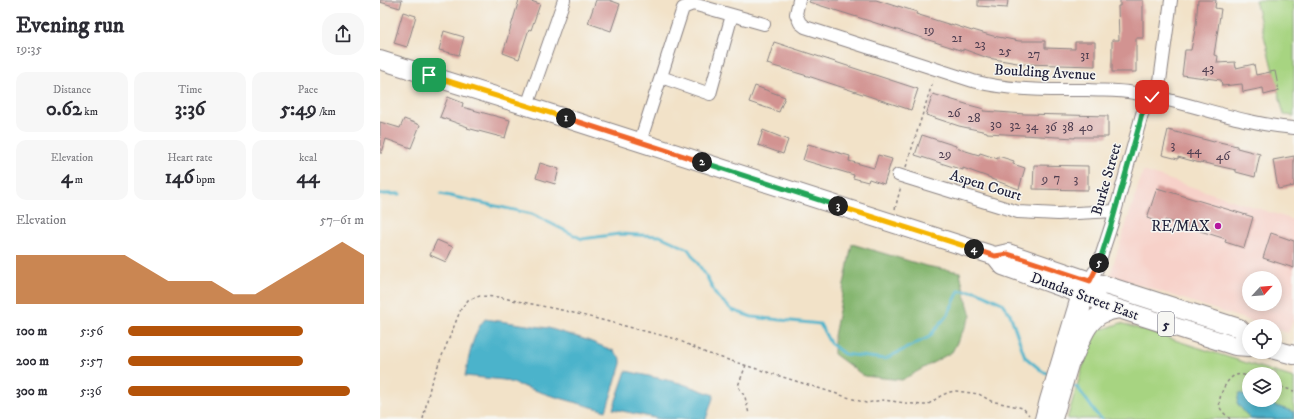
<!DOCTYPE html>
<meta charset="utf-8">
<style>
:root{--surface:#fff;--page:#f7f7f7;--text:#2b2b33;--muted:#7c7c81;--accent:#b45309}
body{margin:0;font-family:"IM FELL DW Pica",serif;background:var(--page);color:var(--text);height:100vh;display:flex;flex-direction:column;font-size:15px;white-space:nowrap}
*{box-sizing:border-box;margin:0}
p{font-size:13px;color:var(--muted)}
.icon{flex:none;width:22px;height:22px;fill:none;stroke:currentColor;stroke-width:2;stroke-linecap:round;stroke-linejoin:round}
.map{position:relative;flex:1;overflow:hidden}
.side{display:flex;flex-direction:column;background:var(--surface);width:380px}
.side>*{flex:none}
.needle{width:26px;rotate:64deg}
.fabs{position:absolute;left:862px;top:271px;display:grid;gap:8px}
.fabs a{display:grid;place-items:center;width:40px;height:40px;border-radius:50%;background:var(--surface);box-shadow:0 2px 10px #0003;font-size:20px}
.pin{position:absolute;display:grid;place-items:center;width:34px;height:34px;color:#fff;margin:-17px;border-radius:8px;box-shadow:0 2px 6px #0006}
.km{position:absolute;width:20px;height:20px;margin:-10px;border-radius:50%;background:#222;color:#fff;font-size:11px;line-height:20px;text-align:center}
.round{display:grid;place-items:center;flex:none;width:42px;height:42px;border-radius:16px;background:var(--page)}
.summary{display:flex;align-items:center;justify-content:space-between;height:68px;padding:0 16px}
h1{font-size:22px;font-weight:700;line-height:30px}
.stats{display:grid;grid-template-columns:repeat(3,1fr);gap:6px;height:68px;padding:4px 16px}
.stats div{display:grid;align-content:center;border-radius:10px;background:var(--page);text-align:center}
.stats b{font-size:20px;font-weight:700}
.stats small{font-size:11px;font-weight:400}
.stats p{font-size:11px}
.chart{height:112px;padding:8px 16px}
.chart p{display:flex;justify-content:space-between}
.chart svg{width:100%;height:72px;margin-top:4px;fill:var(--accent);opacity:.7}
ul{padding:0 16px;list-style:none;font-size:13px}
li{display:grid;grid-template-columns:64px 48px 1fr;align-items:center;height:30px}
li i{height:10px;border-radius:5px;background:var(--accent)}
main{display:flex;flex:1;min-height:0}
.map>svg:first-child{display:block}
.built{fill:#f7d1c9;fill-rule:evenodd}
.green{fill:#a7d481;stroke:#647b5e;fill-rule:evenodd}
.forest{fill:#85b66f;stroke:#546c55}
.water{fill:#4cb3cb;stroke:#376a83}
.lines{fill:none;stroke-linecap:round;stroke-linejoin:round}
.stream{stroke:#4cb3cb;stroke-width:3}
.building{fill:#d29391}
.minor-casing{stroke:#8a8282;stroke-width:14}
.tertiary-casing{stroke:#8a8282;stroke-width:16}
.primary-casing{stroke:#8a8282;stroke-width:20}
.path{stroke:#8a8282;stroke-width:1.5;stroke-dasharray:3 3;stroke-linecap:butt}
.minor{stroke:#fff;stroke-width:12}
.tertiary{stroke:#fff;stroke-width:14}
.primary{stroke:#fff;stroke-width:18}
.split-1-casing{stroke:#fff;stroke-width:8}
.split-2-casing{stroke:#fff;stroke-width:8}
.split-3-casing{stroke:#fff;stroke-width:8}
.split-4-casing{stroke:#fff;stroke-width:8}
.split-5-casing{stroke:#fff;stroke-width:8}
.split-6-casing{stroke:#fff;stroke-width:8}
.split-7-casing{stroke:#fff;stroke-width:8}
.split-1{stroke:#f5b400;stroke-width:5}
.split-2{stroke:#f0652b;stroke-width:5}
.split-3{stroke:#22a559;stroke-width:5}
.split-4{stroke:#f5b400;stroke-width:5}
.split-5{stroke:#f0652b;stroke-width:5}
.split-6{stroke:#22a559;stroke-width:5}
.split-7{stroke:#22a559;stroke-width:5}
.poi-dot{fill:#b5179e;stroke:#f6f6f2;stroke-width:1.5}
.labels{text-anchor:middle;stroke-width:3;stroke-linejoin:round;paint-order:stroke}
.number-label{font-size:13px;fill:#4e3e50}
.shield{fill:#f6f6f2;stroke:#626272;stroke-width:1}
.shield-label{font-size:14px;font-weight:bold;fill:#22223b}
.street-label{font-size:15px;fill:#22223b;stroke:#f6f6f2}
.poi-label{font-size:15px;fill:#22223b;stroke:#f6f6f2;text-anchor:end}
</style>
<main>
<section class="side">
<div class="summary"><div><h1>Evening run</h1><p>19:35</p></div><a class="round"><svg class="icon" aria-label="share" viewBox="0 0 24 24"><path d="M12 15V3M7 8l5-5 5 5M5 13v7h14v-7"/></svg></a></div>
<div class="stats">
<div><p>Distance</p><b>0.62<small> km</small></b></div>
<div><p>Time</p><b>3:36</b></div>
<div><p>Pace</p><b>5:49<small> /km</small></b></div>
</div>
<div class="stats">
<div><p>Elevation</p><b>4<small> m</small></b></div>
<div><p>Heart rate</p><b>146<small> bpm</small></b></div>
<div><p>kcal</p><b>44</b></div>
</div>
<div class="chart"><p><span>Elevation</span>57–61 m</p>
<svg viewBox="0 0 160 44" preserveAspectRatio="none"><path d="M0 44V14L10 14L20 14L30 14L40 14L50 14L60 22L70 30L80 30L90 30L100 38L110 38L120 30L130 22L140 14L150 6L160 14V44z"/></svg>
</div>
<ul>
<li><b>100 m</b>5:56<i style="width:74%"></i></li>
<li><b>200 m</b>5:57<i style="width:74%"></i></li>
<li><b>300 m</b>5:36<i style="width:94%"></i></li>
</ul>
</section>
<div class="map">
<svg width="914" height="419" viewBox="0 0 914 419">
<rect width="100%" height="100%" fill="#f6f6f2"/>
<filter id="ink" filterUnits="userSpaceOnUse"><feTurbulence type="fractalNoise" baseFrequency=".025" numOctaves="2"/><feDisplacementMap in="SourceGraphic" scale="8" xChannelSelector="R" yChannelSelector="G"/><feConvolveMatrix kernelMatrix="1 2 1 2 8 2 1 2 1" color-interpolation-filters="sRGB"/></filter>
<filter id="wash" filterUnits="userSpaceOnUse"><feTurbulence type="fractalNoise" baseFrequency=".012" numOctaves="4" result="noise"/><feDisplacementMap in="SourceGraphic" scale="16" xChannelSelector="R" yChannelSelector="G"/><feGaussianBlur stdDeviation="0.9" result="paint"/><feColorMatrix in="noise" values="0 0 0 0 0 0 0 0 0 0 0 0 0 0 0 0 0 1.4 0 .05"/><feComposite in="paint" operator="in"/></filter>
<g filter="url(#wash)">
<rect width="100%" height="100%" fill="#f2e2c8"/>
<path class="built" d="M763,171L914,220V318L908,333L895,329V326H886L730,275ZM869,278H895V304H869Z"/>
<path class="green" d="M875,0H914V116L904,115Z
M741,323L914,378V419H687L713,333L720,325L724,329ZM869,374H895V400H869Z"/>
<path class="forest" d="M472,244L546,266L580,272L584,291L591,316L572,352L522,380L484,376L454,354V336Z"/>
<path class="water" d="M105,319L168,328L207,340L234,351L241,359V364L226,411L169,395L124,380L85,376C89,358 92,333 105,319Z
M246,371L300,383L334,395L326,419H280L233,409Z
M859,393L869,396V400H878L914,412V419H870L857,403Z"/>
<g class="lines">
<path class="stream" d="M0,194H20
M61,194L152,214L202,239L239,234L280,236L308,249L327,277L336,295L352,310L372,317L440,324L450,343L464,354L505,359L549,337L568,314L579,291H596L622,303L630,314L645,357L662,371L671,375
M689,384L698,388L718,416L722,419"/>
</g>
<g id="blocks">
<path class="building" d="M0,0H22L20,8L0,2Z
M139,0H148L160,4L151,30L149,29L139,59L123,53Z
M216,0H229L240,4L231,31L208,23Z
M430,0H496L518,7V6L537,12L536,14L571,25V24L592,31L593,30L613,36L639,41H665V48L695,49V42H715V66L643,64L608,58L583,49V51L480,18L429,2Z
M598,0H628L627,8L598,6Z
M740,0H763V38H756V72H732V40H739L738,6H740Z
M818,0H836L835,8L841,9L834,55L838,56L837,63L855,62L856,68L874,64L876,75L895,71L899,91L884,95L883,88L863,92L862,84L842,86L841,80L802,75L805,50H811L816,25Z
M23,12L36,16L27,47L14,43Z
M64,31L84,37L79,55L59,50Z
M394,42L538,89L531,110L431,77L387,64Z
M375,86L405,97L399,112L369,102Z
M553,94L589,105L604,109L603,111L645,114L728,116V137H695V138L607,133V132L579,126L546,115Z
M68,97L83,103L82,107L130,120L125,138L87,128L88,127L60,117Z
M24,119L40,125L31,148L6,139L2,153H0V122L20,128Z
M383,130L408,140L403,154L378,145Z
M788,130L834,142L835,141L857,146V148L880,154L875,177L856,172V170L820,162V163L798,157V159L782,155Z
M542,135L576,146V148L599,155L600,153L618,159V156L634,161L633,164L645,168L639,189L611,179V178L583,168V170L535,155Z
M428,144L470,156L469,161L494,168L498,155L512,159L504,184L489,179L488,182L473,178L474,175L423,160Z
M914,156V186L898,189L893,160Z
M160,163L179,169L175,184L156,178Z
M654,165L708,166V190L653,189Z
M777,188L873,217L864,248L845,242L846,239L785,220L784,224L767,218Z
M891,233L914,241V268L883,258Z
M57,240L73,247L66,262L50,255Z"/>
</g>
</g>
<g filter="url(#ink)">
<use href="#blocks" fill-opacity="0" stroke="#8a8282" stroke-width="1"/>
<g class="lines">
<defs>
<path id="minor" d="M419,0L416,14L420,23L425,27L593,81C631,91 670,90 708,90C723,91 739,90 754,93C808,101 859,124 914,128
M281,77L330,94L352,15
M147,106L184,0
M260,142L303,8L313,4L384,24
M518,175L638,212L678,214L735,211
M710,281L714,272L717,269L732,223L762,114L780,81L791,0"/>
<path id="tertiary" d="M662,419L667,400L699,294L706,286
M675,419L693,358L705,299"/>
<path id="primary" d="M0,60L147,106L615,256L628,253L710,281L728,286L859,328L869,338
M615,256L623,266L717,300L720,303L855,346L869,347
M895,350L914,355
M693,358C701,342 706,320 724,313C729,311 734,310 739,309"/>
</defs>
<use href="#minor" class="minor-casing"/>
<use href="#tertiary" class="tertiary-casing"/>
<use href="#primary" class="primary-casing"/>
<path class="path" d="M526,167L553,81
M515,209L521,186
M366,365L358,386L365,397L369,414
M895,385L914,391
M43,419L51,383L81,309L88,300L100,296L118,297L186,311L296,339L326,353L486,403L503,400L541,405H547L562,395L570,392L576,391L599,394L611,401L643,408L649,415
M850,419C847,416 841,411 840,407C837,398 847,377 856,375C860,374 865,375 869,376"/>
<use href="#minor" class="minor"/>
<use href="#tertiary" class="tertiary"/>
<use href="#primary" class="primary"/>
</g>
</g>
<g class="lines" filter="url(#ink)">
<defs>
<path id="split-1" d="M49,75L186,118"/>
<path id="split-2" d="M186,118L322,162"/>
<path id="split-3" d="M322,162L458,206"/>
<path id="split-4" d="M458,206L594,249"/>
<path id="split-5" d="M594,249L615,256L628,254L710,281L719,263"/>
<path id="split-6" d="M719,263L732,222L759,126"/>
<path id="split-7" d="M759,126L762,114L772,97"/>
</defs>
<use href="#split-1" class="split-1-casing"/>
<use href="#split-2" class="split-2-casing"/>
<use href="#split-3" class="split-3-casing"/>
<use href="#split-4" class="split-4-casing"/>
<use href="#split-5" class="split-5-casing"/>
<use href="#split-6" class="split-6-casing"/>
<use href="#split-7" class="split-7-casing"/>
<use href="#split-1" class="split-1"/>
<use href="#split-2" class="split-2"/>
<use href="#split-3" class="split-3"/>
<use href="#split-4" class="split-4"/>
<use href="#split-5" class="split-5"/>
<use href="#split-6" class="split-6"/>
<use href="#split-7" class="split-7"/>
</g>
<circle class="poi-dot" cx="838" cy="226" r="4"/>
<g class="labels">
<g class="number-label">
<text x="549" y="34">19</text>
<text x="577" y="42">21</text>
<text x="600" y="48">23</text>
<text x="625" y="55">25</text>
<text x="654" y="58">27</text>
<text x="705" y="59">31</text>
<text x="828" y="72">43</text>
<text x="574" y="117">26</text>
<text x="594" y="122">28</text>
<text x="616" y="128">30</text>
<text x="635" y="129">32</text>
<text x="652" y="130">34</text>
<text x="671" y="131">36</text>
<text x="688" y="131">38</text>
<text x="706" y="131">40</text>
<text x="793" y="149">3</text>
<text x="814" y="154">44</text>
<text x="565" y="158">29</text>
<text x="843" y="160">46</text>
<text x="677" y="182">7</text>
<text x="665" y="183">9</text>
<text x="696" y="183">3</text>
</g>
<rect class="shield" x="778" y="312" width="16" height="24" rx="3"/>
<g class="shield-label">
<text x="786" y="329">5</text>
</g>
<g class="street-label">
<text transform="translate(665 72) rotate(3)" y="5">Boulding Avenue</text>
<text transform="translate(726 179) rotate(-74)" y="5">Burke Street</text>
<text transform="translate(606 185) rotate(17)" y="5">Aspen Court</text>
<text transform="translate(705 296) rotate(20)" y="5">Dundas Street East</text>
</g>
<g class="poi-label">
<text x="830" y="231">RE/MAX</text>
</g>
</g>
</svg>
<div class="fabs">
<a><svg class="needle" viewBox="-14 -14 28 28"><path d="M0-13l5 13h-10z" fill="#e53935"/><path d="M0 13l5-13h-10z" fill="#7c7c81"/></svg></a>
<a><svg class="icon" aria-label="locate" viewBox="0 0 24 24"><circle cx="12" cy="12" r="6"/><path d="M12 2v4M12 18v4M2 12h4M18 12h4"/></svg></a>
<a><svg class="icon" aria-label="layers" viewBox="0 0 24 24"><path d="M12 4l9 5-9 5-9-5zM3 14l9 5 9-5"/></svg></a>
</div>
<div class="pin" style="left:49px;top:75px;background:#1e9e55"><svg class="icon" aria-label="arrive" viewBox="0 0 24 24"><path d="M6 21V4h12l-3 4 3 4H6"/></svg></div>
<div class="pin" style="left:772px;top:97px;background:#d93025"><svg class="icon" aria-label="check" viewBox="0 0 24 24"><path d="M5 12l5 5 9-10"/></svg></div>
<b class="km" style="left:186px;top:118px">1</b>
<b class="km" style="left:322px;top:162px">2</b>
<b class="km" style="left:458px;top:206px">3</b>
<b class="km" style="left:594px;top:249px">4</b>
<b class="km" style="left:719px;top:263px">5</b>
</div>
</main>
